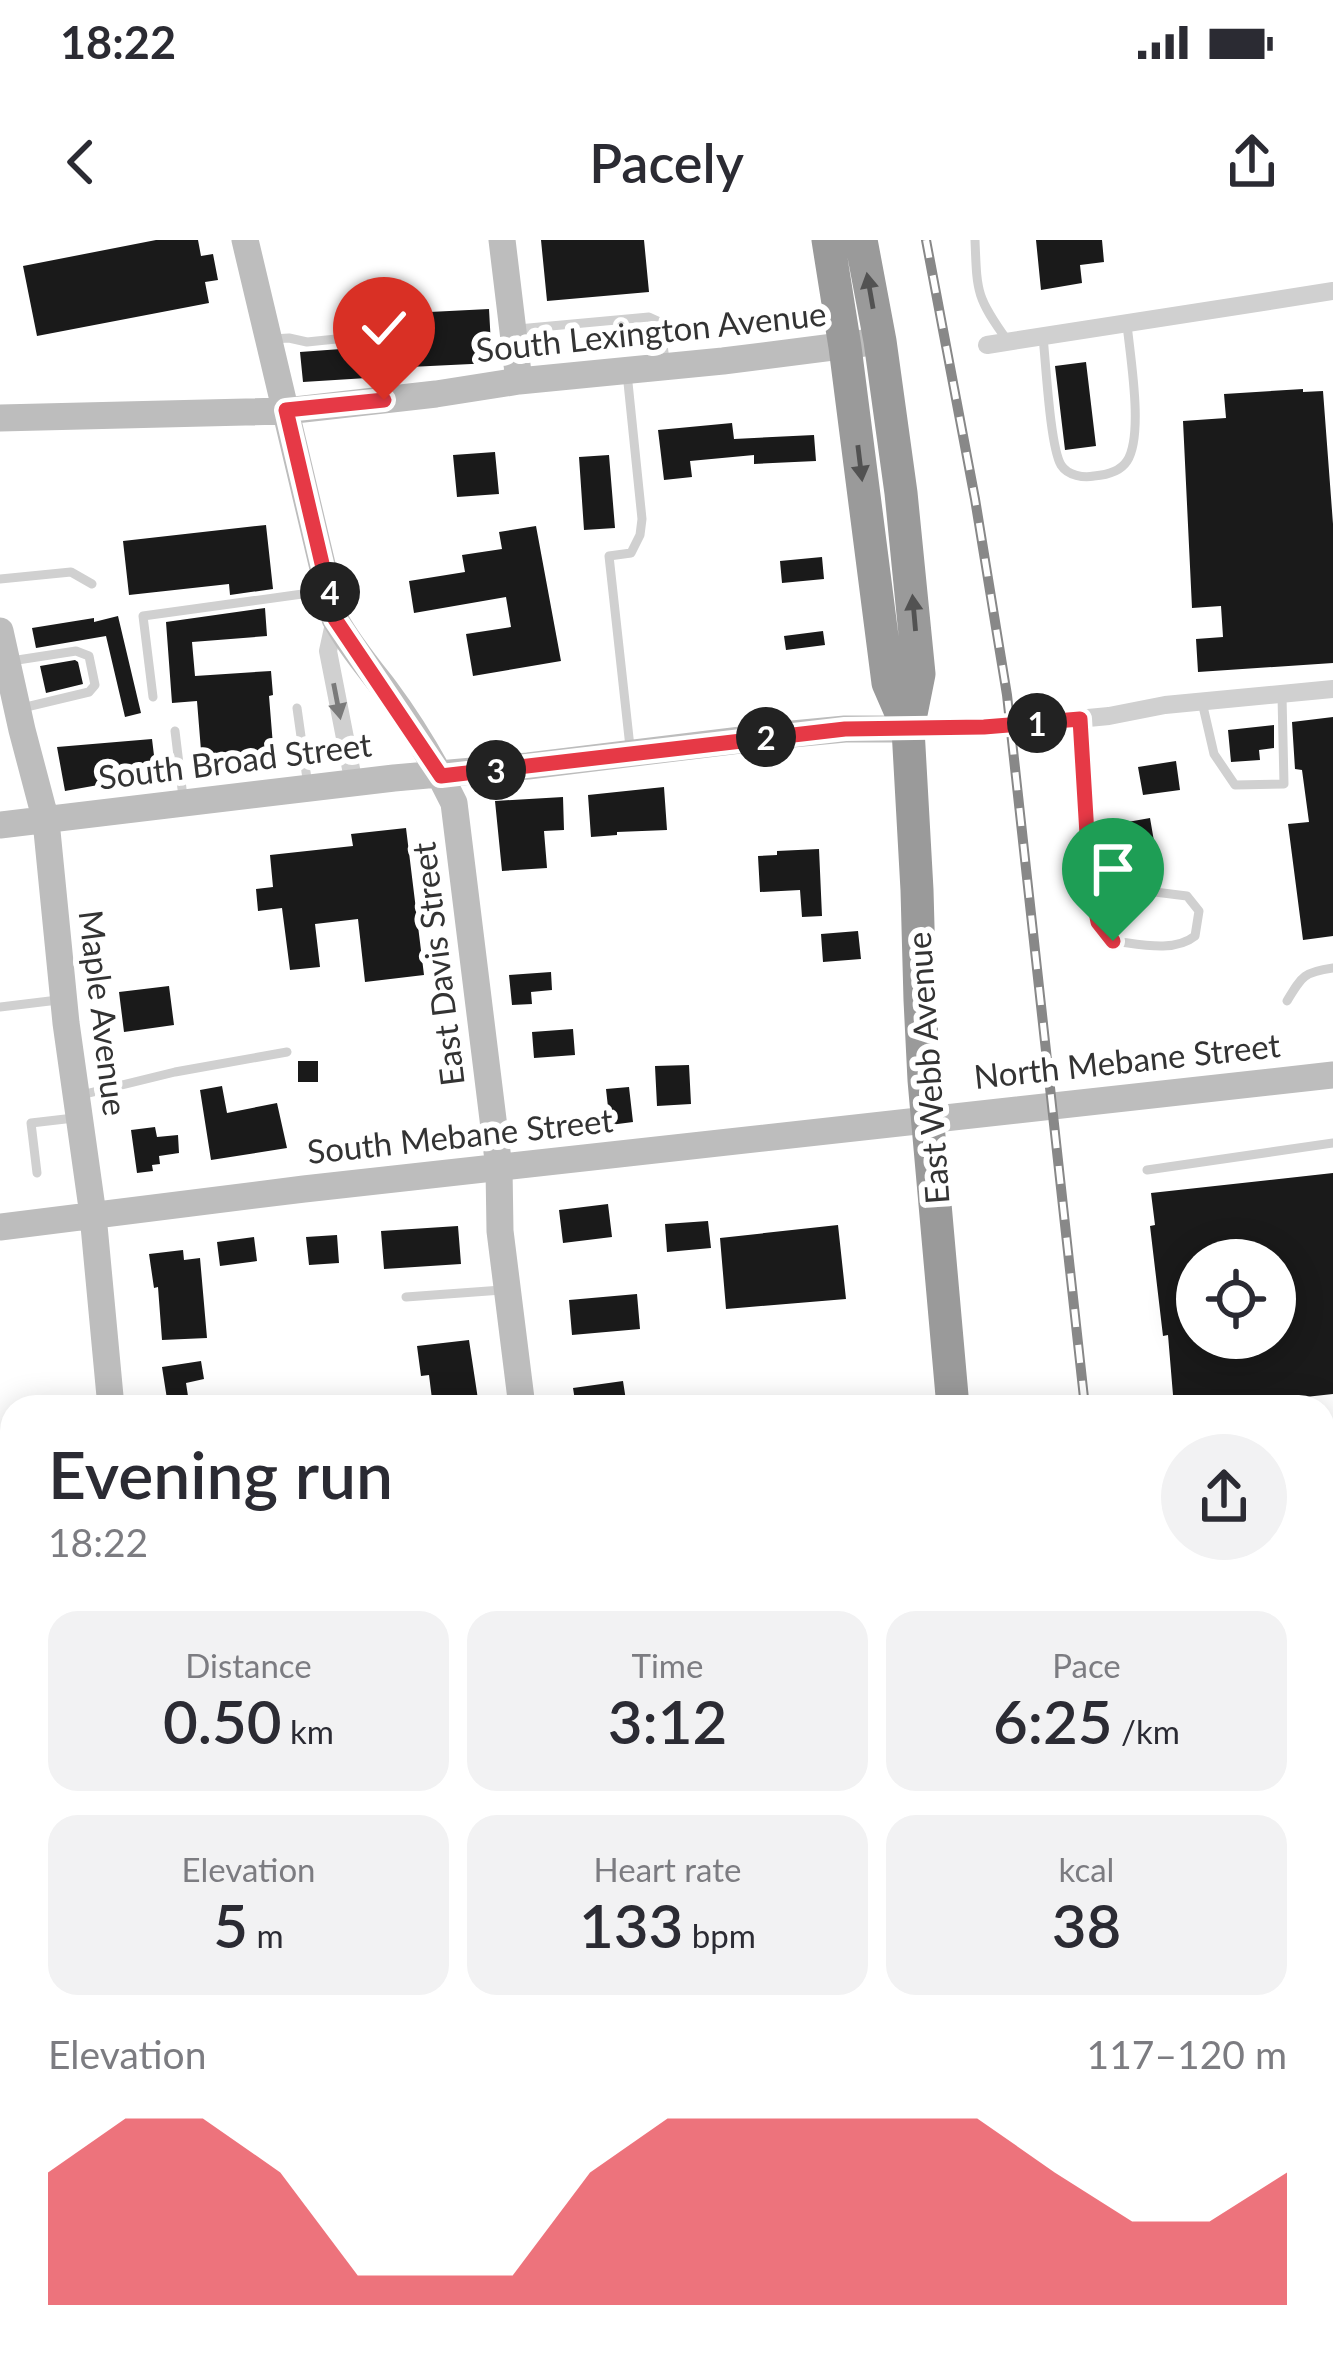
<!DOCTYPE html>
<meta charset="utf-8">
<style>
:root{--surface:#fff;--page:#f2f2f3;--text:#2b2b33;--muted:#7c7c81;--accent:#e63946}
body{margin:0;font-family:Lato,sans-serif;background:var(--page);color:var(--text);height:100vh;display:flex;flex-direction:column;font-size:45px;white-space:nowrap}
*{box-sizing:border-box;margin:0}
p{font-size:39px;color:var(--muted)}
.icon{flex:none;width:66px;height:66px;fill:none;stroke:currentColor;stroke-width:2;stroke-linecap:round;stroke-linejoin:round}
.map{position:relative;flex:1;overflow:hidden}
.side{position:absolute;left:0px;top:1155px;width:1335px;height:975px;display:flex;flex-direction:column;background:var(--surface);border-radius:36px 36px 0 0;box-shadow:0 6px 30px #0003}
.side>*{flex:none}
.controls{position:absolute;left:1176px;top:999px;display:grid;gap:24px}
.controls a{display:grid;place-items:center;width:120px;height:120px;border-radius:50%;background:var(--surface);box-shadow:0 6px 30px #0003;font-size:60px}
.pin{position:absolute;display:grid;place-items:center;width:102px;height:102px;color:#fff;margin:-123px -51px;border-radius:50% 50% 50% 0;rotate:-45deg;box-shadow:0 0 12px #0007}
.pin .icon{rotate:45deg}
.km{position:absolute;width:60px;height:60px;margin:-30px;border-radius:50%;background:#222;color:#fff;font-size:33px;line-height:60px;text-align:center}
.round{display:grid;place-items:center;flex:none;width:126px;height:126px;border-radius:63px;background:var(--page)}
.summary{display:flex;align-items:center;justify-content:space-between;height:204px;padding:0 48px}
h1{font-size:66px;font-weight:600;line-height:90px}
.metrics{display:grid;grid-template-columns:repeat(3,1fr);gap:18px;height:204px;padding:12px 48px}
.metrics div{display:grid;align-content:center;border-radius:30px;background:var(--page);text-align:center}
.metrics b{font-size:60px;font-weight:600}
.metrics small{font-size:33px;font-weight:400}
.metrics p{font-size:33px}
.chart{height:336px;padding:24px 48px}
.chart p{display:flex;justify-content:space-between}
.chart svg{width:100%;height:216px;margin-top:12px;fill:var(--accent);opacity:.7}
.status{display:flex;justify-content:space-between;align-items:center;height:84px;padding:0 60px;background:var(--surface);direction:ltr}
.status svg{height:33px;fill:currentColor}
header{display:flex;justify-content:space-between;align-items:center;height:156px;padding:0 48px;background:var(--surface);font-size:54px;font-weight:600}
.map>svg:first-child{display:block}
.building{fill:#1a1a1a;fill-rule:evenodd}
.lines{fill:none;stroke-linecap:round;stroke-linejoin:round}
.lane{stroke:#d0d0d0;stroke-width:9}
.street{stroke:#d0d0d0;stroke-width:18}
.secondary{stroke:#bdbdbd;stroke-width:27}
.highway{stroke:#9a9a9a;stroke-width:33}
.rail-casing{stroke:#888;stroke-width:10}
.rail{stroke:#fff;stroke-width:6;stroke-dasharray:18;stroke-linecap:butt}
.oneway{fill:#525252}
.oneway2{fill:#7a7a7a}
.route-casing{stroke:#fff;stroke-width:24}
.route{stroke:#e63946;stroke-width:15}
.labels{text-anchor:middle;stroke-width:12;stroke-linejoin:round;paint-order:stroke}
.street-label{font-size:33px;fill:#333;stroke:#fff}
</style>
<div class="status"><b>18:22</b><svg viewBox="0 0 49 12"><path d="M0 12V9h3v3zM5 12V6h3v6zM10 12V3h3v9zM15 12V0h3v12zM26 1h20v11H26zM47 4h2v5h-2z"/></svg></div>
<header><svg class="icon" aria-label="back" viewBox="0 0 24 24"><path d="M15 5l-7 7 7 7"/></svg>Pacely<svg class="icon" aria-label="share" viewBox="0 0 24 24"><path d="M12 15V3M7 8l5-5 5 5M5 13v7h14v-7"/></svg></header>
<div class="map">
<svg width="1333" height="2128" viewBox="0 0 1333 2128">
<rect width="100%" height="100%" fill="#fff"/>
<path class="building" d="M156,0H198L201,16L213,14L218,40L205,42L209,63L37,96L23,26Z
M541,0H644L649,52L547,61Z
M1036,0H1102L1104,22L1080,25L1082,43L1041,50Z
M489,69L492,123L389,128L386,106H392L390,74Z
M368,107L371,129L366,130L367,138L303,142L300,112Z
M1086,122L1096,206L1065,210L1055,126Z
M1303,149V152L1323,151L1333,284V423L1198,432L1196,399L1223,397L1221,366L1192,368L1183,181L1226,178L1224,154Z
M732,183L734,199L814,195L816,221L754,224V215L690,221L692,237L664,240L658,190Z
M495,212L499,254L457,257L453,215Z
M609,215L615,288L584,290L579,217Z
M266,285L273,349L230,355L229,344L129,355L123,301Z
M536,286L561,421L473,436L466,394L511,387L506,357L414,373L409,341L465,332L462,315L502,309L499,292Z
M822,317L824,339L782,343L780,321Z
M265,368L267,396L192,402L195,436L271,431L273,455L269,456L275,530L203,535L197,461L172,463L166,382Z
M118,376L141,473L125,477L106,396L36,408L32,388L94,378V382Z
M823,391L825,405L786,410L784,396Z
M75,420L78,422L83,444L46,453L40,426Z
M1333,477V696L1303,700L1288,584L1309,582L1302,530L1295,529L1292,482Z
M1274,485V508L1259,510L1260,520L1231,522L1228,490Z
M152,499L157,540L126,542V540L65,551L57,507Z
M1176,521L1180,550L1143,555L1138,527Z
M664,547L667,590L617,592V595L591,597L588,555Z
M563,557L564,590L544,591L547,628L502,631L495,561Z
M1150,578L1155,607L1128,612L1122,583Z
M406,588L424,735L365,742L358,679L315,684L320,727L290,730L282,668L258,671L256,649L273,647L270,615L353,606L351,594Z
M819,609L822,676L802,677L800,650L760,652L758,616L777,615V611Z
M858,691L861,719L823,722L821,694Z
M551,732L552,750L531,752L532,764L512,765L509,735Z
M169,746L174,785L124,792L119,752Z
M573,789L575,815L534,818L532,792Z
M298,821H318V842H298Z
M689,825L691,864L657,866L655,826Z
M222,846L227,873L277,863L287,908L211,920L200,850Z
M629,847L633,882L610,885L606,849Z
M155,887L157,897L178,895L179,913L159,916L160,924L152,925L153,931L137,933L131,890Z
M1333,933V1154L1296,1158L1297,1167H1174L1168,1095L1163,1096L1150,986L1155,985L1151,953ZM1197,1020H1275V1098H1197Z
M608,964L612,997L563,1003L559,970Z
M708,981L711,1008L667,1012L665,984Z
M838,985L846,1059L726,1069L720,998Z
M458,986L461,1024L384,1029L381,991Z
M337,995L339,1023L309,1025L306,997Z
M254,997L257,1021L220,1026L217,1002Z
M183,1010L184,1020L200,1018L207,1098L162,1100L158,1047L154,1048L149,1014Z
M637,1054L640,1089L572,1095L569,1060Z
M469,1100L479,1166L433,1167L429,1135L421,1136L417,1106Z
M201,1121L204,1139L186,1143L188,1156L167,1159L162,1127Z
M623,1141L627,1167H576L573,1148Z"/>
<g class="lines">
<path class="lane" d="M975,0C977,52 976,57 1007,100
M518,89L649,77L660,82L665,120
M1043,97C1046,124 1050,206 1061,225C1068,236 1084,238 1094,236C1106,235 1120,232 1127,221C1144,195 1130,116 1127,84
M272,99L289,98L307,102L375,95L384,154
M627,133L642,279L640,295L631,313L609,316L630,507
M0,339L71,332L92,344
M11,421L76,411L89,416L95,445L89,452L22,468
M153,457L143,376L324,351
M1202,462L1214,514L1235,545L1284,544L1282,456
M297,468L308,546
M1080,479L1090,644
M175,491L183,557
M1090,644L1187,656L1199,671L1195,696C1174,713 1139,704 1113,701L1098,682Z
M1287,761C1302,736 1304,732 1333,728
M0,767L58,760
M81,855L175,832L287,812
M1147,930L1333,903
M37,933L31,883L74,878
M406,1057L502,1050
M0,1785L12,1788
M1323,1799H1333
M761,2118L762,2128
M1114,2118L1115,2128
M1241,2118L1244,2128
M527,2128L530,2118"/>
<path class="street" d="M987,105L1333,51
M335,379L328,411L354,544
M908,489L1046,482L1109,476L1165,465L1333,449
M0,1381L12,1380
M1323,1960L1333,1956
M1323,1985L1333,2015"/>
<path class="secondary" d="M245,0L335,379C349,404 367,426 385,449C411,484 435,524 454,563L499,928L500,991L522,1167
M502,0L519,141
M0,178L286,171L436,154L519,141L723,121L880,101
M0,391L22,490L46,581L66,783L93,975L111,1167
M0,585L394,538L528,526L782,495L845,489H908
M0,987L304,949L1333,835
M1323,1459L1333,1457
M0,1918L12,1916
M220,2118L221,2128
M634,2118L635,2128"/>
<path class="highway" d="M828,0L845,107L888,443L908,489
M861,0L880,101L901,253L919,434L908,489L917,650L920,760L924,840L953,1167
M1054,2118L1056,2128"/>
<defs>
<path id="rail" d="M926,0L975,259L1007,455L1085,1167
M1278,2118L1283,2128"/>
</defs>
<use href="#rail" class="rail-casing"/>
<use href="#rail" class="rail"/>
</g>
<defs><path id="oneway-solid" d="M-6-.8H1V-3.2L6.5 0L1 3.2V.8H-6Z" transform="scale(3)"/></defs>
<g class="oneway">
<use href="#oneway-solid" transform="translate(870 51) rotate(-100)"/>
<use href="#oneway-solid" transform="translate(860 223) rotate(83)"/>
<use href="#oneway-solid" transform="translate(914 373) rotate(-95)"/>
</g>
<use class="oneway2" href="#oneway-solid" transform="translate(337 461) rotate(79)"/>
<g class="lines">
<defs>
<path id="route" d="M384,160L286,170L335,379L441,536L845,489L984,487L1080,479L1090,644L1098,682L1113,701"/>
</defs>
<use href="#route" class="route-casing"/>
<use href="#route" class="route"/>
</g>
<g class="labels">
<g class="street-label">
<text transform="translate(651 92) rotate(-6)" y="12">South Lexington Avenue</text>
<text transform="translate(235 521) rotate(-7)" y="12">South Broad Street</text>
<text transform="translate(438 724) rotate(-97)" y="12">East Davis Street</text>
<text transform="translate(103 773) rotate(83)" y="12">Maple Avenue</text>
<text transform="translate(1127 821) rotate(-6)" y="12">North Mebane Street</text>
<text transform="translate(928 828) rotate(-94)" y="12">East Webb Avenue</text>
<text transform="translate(460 896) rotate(-6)" y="12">South Mebane Street</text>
</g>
</g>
</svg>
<div class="controls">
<a><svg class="icon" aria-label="locate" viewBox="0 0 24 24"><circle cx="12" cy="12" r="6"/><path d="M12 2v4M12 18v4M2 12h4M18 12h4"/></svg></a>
</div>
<div class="pin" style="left:1113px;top:701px;background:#1e9e55"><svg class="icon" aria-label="arrive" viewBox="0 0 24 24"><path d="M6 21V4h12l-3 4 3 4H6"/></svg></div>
<div class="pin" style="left:384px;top:160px;background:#d93025"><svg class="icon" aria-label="check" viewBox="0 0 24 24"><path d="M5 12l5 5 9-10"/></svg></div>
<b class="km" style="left:1037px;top:483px">1</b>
<b class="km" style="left:766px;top:497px">2</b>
<b class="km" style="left:496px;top:530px">3</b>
<b class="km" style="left:330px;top:352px">4</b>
<section class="side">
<div class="summary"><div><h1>Evening run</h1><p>18:22</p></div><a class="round"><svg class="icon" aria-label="share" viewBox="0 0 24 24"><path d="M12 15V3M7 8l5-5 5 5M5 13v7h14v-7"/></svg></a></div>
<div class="metrics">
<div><p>Distance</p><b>0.50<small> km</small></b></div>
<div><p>Time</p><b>3:12</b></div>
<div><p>Pace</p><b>6:25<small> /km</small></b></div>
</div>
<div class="metrics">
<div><p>Elevation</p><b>5<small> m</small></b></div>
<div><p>Heart rate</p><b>133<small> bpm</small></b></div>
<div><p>kcal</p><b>38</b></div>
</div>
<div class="chart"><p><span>Elevation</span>117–120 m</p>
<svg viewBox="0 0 160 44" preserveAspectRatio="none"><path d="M0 44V17L10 6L20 6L30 17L40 38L50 38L60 38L70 17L80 6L90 6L100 6L110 6L120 6L130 17L140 27L150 27L160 17V44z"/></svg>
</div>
</section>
</div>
